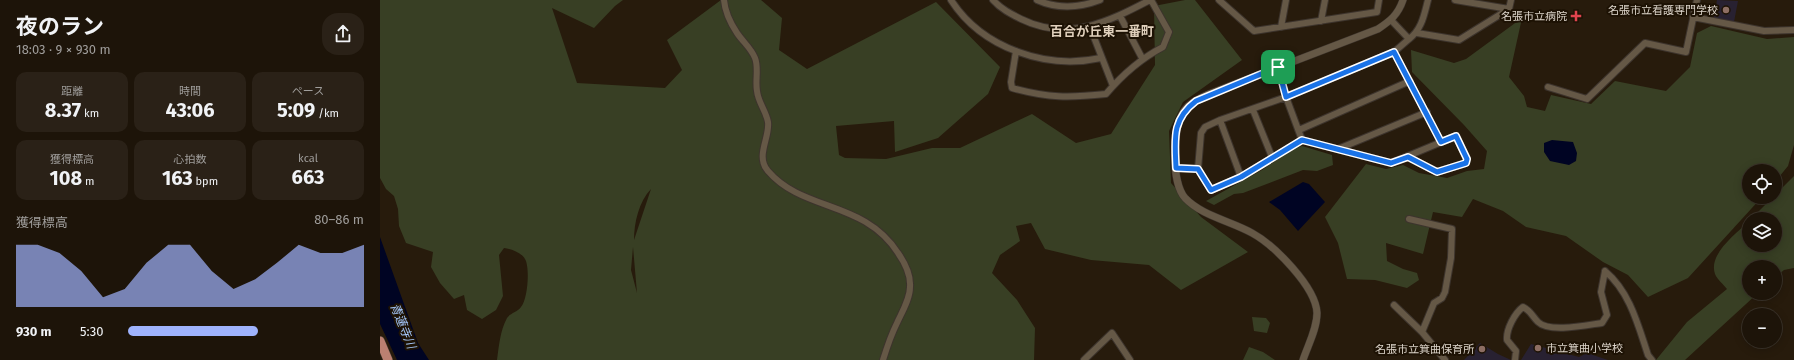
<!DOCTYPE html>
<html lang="ja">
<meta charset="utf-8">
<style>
:root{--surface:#1d1409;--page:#2a2117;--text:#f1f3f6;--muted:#a09e9c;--line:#3b332a;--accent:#9fb3fd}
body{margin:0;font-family:"Fira Sans","Noto Sans JP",sans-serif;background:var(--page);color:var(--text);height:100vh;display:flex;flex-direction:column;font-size:15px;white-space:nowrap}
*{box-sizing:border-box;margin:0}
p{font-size:13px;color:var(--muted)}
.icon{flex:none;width:22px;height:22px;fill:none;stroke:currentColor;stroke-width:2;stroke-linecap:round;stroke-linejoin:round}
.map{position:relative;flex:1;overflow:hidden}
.drawer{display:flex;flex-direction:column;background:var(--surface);width:380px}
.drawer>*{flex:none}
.controls{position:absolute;left:1362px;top:164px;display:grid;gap:8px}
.controls a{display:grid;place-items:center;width:40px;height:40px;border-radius:50%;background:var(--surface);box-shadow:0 2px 10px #0003,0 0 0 1px var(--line);font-size:20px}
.pin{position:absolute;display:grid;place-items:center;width:34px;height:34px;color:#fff;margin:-17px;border-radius:8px;box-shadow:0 2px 6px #0006}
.round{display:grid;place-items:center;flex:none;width:42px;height:42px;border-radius:16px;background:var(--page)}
.head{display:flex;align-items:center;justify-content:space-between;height:68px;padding:0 16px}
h1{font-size:22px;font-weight:700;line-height:30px}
.figures{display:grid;grid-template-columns:repeat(3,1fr);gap:6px;height:68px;padding:4px 16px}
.figures div{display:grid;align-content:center;border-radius:10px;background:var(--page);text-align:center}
.figures b{font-size:20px;font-weight:700}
.figures small{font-size:11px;font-weight:400}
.figures p{font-size:11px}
.chart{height:112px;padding:8px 16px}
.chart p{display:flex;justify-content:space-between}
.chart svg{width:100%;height:72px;margin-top:4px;fill:var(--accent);opacity:.7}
ul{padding:0 16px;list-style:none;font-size:13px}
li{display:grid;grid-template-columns:64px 48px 1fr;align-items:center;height:30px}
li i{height:10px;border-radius:5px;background:var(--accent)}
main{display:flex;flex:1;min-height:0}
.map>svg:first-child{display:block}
.education{fill:#282131}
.green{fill:#383f24;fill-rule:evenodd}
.water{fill:#000423}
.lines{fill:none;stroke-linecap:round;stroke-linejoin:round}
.minor-casing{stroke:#3d342d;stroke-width:8}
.tertiary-casing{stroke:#3d342d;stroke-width:8}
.primary-casing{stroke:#3d342d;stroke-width:10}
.minor{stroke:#655846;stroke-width:6}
.tertiary{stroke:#655846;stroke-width:7}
.primary{stroke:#bb8071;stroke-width:9}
.route-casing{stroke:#fff;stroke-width:8}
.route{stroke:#1a73e8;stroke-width:5}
.education-dot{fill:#8d6e63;stroke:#1d1204;stroke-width:1.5}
.health-dot{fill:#e0444e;stroke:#1d1204;stroke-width:1.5}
.labels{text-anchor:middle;stroke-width:4;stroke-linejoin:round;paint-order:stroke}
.poi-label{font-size:11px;fill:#ddd5cb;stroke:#1d1204;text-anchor:end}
.water-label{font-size:12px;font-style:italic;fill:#a3c5f8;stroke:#1d1204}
.quarter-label{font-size:13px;font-weight:bold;fill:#e0d0bc;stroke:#1d1204}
</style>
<main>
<section class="drawer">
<div class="head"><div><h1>夜のラン</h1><p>18:03 · 9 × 930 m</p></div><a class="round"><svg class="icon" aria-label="share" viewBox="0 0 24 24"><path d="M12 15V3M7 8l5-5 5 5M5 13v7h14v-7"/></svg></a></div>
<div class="figures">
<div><p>距離</p><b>8.37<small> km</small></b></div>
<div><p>時間</p><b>43:06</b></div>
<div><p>ペース</p><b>5:09<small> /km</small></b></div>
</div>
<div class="figures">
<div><p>獲得標高</p><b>108<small> m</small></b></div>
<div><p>心拍数</p><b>163<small> bpm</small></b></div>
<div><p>kcal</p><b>663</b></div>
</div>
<div class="chart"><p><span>獲得標高</span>80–86 m</p>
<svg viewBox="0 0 160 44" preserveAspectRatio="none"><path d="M0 44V6L10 6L20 11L30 22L40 38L50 33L60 17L70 6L80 6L90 22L100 33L110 27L120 17L130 6L140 11L150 11L160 6V44z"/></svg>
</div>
<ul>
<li><b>930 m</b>5:30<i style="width:55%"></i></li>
</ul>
</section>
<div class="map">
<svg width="1414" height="360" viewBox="0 0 1414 360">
<rect width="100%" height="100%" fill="#271b0c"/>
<path class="education" d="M1337,0L1358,1L1354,22L1334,18Z
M1100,343L1118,354L1131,360H1084Z
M1151,344L1199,357L1207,353L1228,360H1141Z"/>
<path class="green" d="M0,0H243L235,6L214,28L172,8L197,83L285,88L302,70L287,40L341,0H381L402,18L399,50L427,69L556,2L620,67L608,94L558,138L515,152L514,121L456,126L459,155L465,158L506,159L552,148H580L652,114L696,143L731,134L775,65L774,6L805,0H815L862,60L803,102L789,131L791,183L821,217L868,252L801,290L769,265L711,260L665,249L651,223L636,226L640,241L620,255L612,273L637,300L655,328L654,360H117C119,346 120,331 127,318C130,313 138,312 141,307C148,299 150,267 145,259C141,252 131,249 124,248L119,255L123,296L116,310L102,319L87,310L84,295L74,299L60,283L51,267L53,252L26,243L19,226L18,209L14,196L6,189L0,178ZM271,189L254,240C254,223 259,201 271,189ZM253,247L257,293L251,270Z
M1142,18L1129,77L1144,96L1147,107L1165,111L1171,95L1211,104L1235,81L1286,91L1310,67L1317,33L1331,26L1387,39L1414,37V145L1408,166L1395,182V171H1369V197H1382L1308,278L1268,297L1248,275L1223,262L1186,236L1146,227L1123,211L1093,199L1082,217L1053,212L1043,254L1006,243L1007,261L1023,269L1037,273L1039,280L1027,288L995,280L967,279L958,243L945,217L986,164L1006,169L1023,165L1039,173L1067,178L1087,171L1104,169L1107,151L1084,125L1032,72L1031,50L1074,63L1086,59Z
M922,146L952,155L953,165L937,171L923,170L863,193L854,194L834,205L826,201L882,170L911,150Z
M1414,176V268L1404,270L1395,278V267H1369V293H1378L1305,360H1276L1307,322L1347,289C1344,285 1337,279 1335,274C1328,254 1356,234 1369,221V245H1395V219H1371Z
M872,317L886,318L890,323L887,333L874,331Z
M869,347L883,352L895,360H863Z"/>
<path class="water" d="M1172,140L1193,142L1197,153L1196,161L1189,165L1170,161L1164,152V143Z
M923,182L929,184L945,202L918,231L900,210L889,202Z
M0,237L38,343L49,360H17L0,324Z"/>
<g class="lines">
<defs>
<path id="minor" d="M344,0C345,12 351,24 357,33C363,42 371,48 375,58C379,68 375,80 377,91C378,102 386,111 388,122C390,138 375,156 388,171C423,212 484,200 518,253C525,263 531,274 530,287C530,299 522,312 517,323C511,335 507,347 503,360
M571,0C602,48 666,70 721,58
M613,0C621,9 631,14 641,19C688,42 728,22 770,0
M657,0C677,9 699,8 720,0
M839,0L874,31L997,12L999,0
M1075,0L1129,9
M740,16L762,58
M1313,17L1384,31L1414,30
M1011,20L1029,39C1042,29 1044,15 1048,0
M941,21L945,0
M710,27L733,86
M901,27L906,0
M1037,33L1079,40L1129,9L1131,0
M636,51L631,82L632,88C669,98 688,98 726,94C743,74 760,59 783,47L789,32L771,0
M1014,52L1061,142
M898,67L906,97L922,140
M1168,87L1207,99L1265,43L1306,52L1317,0
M873,110L892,157
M840,120L861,177
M919,130L1030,81
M958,149L1047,112
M1028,157L1057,172L1086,163L1087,159L1076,136L1011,163L922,140L861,177L831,190L818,169L821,133L825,127L840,120L906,97L1014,52L1029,39
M796,168L818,169
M1029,219L1072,229L1071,258L1065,292L1062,298L1054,303L1042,332L1065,360
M1225,271C1250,292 1258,325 1268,355L1272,360
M1014,305L1042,332
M704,360L732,333L750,360
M1135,360L1136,351L1127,340C1126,329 1135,313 1143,307C1151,311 1152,316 1158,322C1169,333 1207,325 1222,323L1227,315L1221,292L1225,271"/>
<path id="tertiary" d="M923,360C928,345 937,329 937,313C936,287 894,245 872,233C851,221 822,216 805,198C791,182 792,128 804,111C810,102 821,98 829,94L998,29C1010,21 1018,15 1023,0"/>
<path id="primary" d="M0,341L8,360"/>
</defs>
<use href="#minor" class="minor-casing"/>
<use href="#tertiary" class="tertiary-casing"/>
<use href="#primary" class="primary-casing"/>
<use href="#minor" class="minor"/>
<use href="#tertiary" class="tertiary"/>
<use href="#primary" class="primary"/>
</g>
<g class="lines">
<defs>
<path id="route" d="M1014,52L1061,142L1076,136L1087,159L1086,163L1057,172L1028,157L1011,163L922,140L861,177L831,190L818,169L796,168C795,140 791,120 816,101L898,67L906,97Z"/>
</defs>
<use href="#route" class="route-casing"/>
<use href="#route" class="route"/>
</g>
<g class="education-dot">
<circle cx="1346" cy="10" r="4"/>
<circle cx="1158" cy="348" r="4"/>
<circle cx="1102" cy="349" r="4"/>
</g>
<path class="health-dot" d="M1194 10h4v4h4v4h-4v4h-4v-4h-4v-4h4z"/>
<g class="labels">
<g class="poi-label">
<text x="1338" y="14">名張市立看護専門学校</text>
<text x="1187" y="20">名張市立病院</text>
<text x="1166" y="352" text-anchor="start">市立箕曲小学校</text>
<text x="1094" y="353">名張市立箕曲保育所</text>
</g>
<g class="water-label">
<text transform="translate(23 326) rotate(68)" y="4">青蓮寺川</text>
</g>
<g class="quarter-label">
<text x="722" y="36">百合が丘東一番町</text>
</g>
</g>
</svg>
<div class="controls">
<a><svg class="icon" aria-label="locate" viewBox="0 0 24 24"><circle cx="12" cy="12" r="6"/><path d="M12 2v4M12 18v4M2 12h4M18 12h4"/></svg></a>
<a><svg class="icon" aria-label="layers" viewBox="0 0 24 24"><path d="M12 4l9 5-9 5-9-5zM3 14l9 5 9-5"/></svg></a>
<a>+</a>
<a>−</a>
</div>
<div class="pin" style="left:898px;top:67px;background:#1e9e55"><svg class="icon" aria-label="arrive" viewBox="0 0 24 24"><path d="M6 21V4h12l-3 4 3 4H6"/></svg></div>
</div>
</main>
